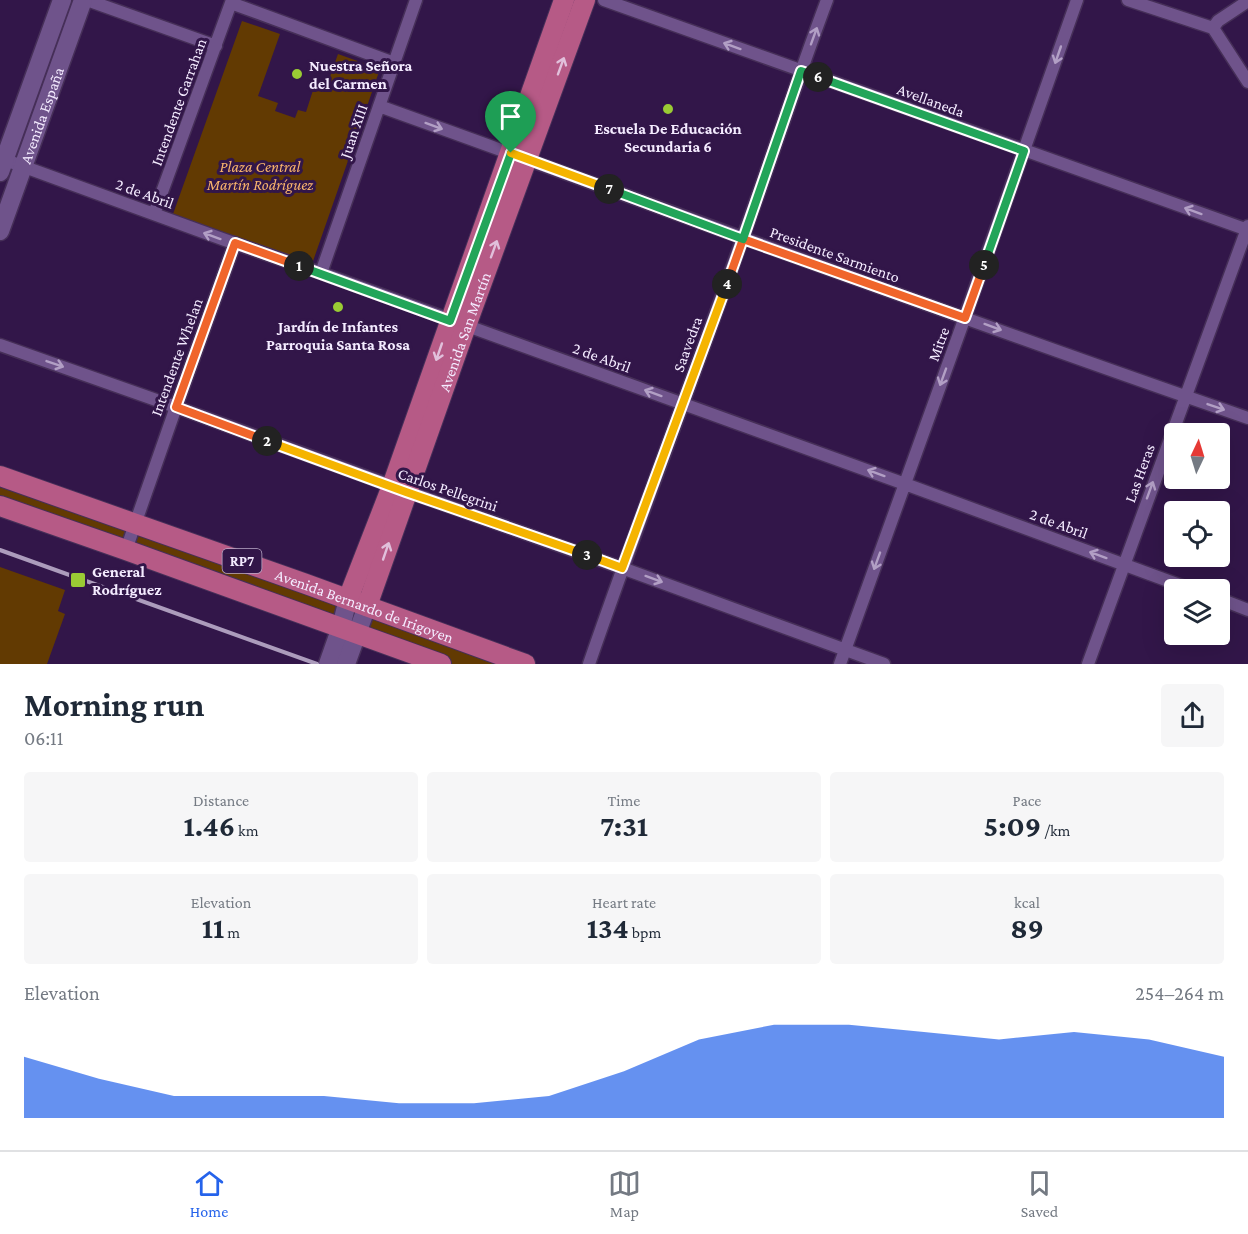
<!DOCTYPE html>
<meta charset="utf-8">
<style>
:root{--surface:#fff;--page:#f6f6f7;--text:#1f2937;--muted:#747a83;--line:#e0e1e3;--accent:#2563eb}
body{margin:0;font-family:"Crimson Pro",serif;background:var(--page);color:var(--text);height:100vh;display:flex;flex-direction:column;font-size:22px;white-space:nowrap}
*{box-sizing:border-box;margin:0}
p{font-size:20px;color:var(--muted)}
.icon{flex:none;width:33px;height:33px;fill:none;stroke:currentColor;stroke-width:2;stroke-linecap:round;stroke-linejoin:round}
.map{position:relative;height:664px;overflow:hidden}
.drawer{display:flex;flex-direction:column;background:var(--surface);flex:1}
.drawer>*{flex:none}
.needle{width:39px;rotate:4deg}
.buttons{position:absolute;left:1164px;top:423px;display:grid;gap:12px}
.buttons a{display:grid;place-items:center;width:66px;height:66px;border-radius:6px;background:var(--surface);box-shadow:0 6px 24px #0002;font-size:30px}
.pin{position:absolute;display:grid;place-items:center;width:51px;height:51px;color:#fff;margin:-62px -26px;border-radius:50% 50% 50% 0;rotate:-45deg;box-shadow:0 0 6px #0007}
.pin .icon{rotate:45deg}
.km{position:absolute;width:30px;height:30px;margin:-15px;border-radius:50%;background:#222;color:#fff;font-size:16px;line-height:30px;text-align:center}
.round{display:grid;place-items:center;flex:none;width:63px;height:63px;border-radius:6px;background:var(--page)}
.head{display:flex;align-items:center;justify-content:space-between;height:102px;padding:0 24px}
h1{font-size:33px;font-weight:700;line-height:45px}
.metrics{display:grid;grid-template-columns:repeat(3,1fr);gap:9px;height:102px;padding:6px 24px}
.metrics div{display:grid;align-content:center;border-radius:6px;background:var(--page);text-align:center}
.metrics b{font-size:30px;font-weight:700}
.metrics small{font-size:16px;font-weight:400}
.metrics p{font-size:16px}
.chart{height:168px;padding:12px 24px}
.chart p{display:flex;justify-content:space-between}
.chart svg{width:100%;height:108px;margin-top:6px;fill:var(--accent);opacity:.7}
.menu{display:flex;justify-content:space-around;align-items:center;height:84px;border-top:2px solid var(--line);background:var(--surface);font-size:16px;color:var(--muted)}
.menu a{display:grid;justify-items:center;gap:3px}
.menu .on{color:var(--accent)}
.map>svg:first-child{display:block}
.green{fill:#623a02}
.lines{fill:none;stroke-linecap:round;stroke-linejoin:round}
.minor-casing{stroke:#462f58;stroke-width:15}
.secondary-casing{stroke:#462f58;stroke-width:21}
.primary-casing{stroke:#462f58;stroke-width:22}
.minor{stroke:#6f538b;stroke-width:12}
.secondary{stroke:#6f538b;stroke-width:18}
.primary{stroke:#b65a86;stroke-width:20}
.rail{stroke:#ac9cbc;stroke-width:4}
.oneway{stroke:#b29fc5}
.oneway2{stroke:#e1c0db}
.split-1-casing{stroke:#fff;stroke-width:12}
.split-2-casing{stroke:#fff;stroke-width:12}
.split-3-casing{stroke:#fff;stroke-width:12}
.split-4-casing{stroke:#fff;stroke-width:12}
.split-5-casing{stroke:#fff;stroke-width:12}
.split-6-casing{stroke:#fff;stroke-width:12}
.split-7-casing{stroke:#fff;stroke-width:12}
.split-8-casing{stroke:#fff;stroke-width:12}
.split-1{stroke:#22a559;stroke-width:8}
.split-2{stroke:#f0652b;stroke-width:8}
.split-3{stroke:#f5b400;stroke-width:8}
.split-4{stroke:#f5b400;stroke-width:8}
.split-5{stroke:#f0652b;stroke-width:8}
.split-6{stroke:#22a559;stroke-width:8}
.split-7{stroke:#22a559;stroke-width:8}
.split-8{stroke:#f5b400;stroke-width:8}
.poi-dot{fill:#9acb34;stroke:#321649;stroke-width:2}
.labels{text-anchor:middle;stroke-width:6;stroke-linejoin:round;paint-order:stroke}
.shield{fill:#321649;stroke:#baabc8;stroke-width:1.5}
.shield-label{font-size:15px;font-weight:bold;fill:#f4ebff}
.poi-label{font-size:16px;font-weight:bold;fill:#f4ebff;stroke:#321649;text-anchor:start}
.street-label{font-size:16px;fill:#f4ebff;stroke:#321649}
.park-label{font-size:16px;font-style:italic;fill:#f8b46c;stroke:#321649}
</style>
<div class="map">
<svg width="1248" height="664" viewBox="0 0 1248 664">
<rect width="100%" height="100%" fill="#321649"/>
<path class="green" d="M242,21L280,34L258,96L278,103L275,111L295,118L298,110L306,112L315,84L326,88L338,54L380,69L312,264L173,214Z
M0,476L525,664H441L0,506Z
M0,567L65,590L58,611L65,614L47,664H0Z"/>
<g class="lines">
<defs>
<path id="minor" d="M87,0L216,46
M604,0L1248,230
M1128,0L1213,28
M231,3L394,63
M1213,28L1248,82
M1213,28L1218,21L1248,1
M379,106C669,210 957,318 1248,418
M0,158L225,240L321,273L905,484L1193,590
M154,214L232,0
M321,273L416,0
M0,345L176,407L392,486L622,568L884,664
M126,550L176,407L235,243
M1220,599L1248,610
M589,664C638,522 692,382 742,240C771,160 797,80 827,0
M840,664L965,317L1077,0
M1088,664L1248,226"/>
<g id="secondary">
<path d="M0,172L62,0"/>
<path id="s1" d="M0,231L83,0"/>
<path d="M328,664L341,627L348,599"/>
<path d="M346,664L367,606"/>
</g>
<g id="primary">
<path id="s2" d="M0,476L306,584L525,664"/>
<path d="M0,506L126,550L441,664"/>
<path d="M348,599L392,486L564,0"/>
<path id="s3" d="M367,606L466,326L585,0"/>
</g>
</defs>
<use href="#minor" class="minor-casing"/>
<use href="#secondary" class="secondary-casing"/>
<use href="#primary" class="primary-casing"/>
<use href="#minor" class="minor"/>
<use href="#secondary" class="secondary"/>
<use href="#primary" class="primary"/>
<path class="rail" d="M0,550L317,664"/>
</g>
<defs><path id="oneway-shaft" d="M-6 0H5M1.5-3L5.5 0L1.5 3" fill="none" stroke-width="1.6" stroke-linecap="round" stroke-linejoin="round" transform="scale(1.5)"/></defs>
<g class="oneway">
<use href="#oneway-shaft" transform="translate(814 36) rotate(-70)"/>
<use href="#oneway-shaft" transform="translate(732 46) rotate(-160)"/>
<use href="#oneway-shaft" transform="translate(1058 55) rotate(109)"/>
<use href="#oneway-shaft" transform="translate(434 126) rotate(20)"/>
<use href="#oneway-shaft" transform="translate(1193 211) rotate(-160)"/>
<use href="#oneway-shaft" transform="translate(212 236) rotate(-160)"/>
<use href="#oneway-shaft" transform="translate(993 327) rotate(20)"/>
<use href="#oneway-shaft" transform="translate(55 364) rotate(19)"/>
<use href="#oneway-shaft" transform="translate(943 377) rotate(110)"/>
<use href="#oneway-shaft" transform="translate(653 393) rotate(-160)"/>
<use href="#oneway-shaft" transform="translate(1216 407) rotate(19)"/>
<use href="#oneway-shaft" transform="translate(876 473) rotate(-160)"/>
<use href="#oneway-shaft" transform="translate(1150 490) rotate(-70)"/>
<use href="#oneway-shaft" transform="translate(1098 555) rotate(-160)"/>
<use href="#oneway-shaft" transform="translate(877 561) rotate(110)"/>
<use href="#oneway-shaft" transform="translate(654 579) rotate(20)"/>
</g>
<g class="oneway2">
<use href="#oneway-shaft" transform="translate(561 66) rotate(-70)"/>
<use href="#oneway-shaft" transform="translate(494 249) rotate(-70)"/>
<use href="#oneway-shaft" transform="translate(439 352) rotate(109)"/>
<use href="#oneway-shaft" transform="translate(386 551) rotate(-71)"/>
</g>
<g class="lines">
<defs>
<path id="split-1" d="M299,266L450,321L511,153"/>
<path id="split-2" d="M267,441L176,407L235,243L299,266"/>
<path id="split-3" d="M267,441L406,492L587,555"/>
<path id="split-4" d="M587,555L622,568L727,284"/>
<path id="split-5" d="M727,284L743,239L965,318L984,265"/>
<path id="split-6" d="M818,77L1024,151L984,265"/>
<path id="split-7" d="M609,189L743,239L801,71L818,77"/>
<path id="split-8" d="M511,153L609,189"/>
</defs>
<use href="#split-1" class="split-1-casing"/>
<use href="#split-2" class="split-2-casing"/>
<use href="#split-3" class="split-3-casing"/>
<use href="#split-4" class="split-4-casing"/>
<use href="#split-5" class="split-5-casing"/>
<use href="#split-6" class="split-6-casing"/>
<use href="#split-7" class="split-7-casing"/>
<use href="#split-8" class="split-8-casing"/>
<use href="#split-1" class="split-1"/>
<use href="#split-2" class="split-2"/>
<use href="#split-3" class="split-3"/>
<use href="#split-4" class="split-4"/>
<use href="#split-5" class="split-5"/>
<use href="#split-6" class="split-6"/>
<use href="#split-7" class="split-7"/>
<use href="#split-8" class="split-8"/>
</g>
<g class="poi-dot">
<circle cx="297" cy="74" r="6"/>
<circle cx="668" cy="109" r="6"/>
<circle cx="338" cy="307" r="6"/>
<rect x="70" y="572" width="16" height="16" rx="3"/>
</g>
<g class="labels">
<rect class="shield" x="222.5" y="549" width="39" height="24" rx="4.5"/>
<g class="shield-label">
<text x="242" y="566">RP7</text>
</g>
<g class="poi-label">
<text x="309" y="71">Nuestra Señora<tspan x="309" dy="18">del Carmen</tspan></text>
<text x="668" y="134" text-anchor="middle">Escuela De Educación<tspan x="668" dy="18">Secundaria 6</tspan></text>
<text x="338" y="332" text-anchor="middle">Jardín de Infantes<tspan x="338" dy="18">Parroquia Santa Rosa</tspan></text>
<text x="92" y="577">General<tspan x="92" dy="18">Rodríguez</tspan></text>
</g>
<g class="street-label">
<text transform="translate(931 100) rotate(20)" y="6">Avellaneda</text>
<text transform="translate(178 102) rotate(-70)" y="6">Intendente Garrahan</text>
<text dy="6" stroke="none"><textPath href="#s1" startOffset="123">Avenida España</textPath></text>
<text transform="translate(353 131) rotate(-71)" y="6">Juan XIII</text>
<text transform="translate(145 193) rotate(20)" y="6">2 de Abril</text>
<text transform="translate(835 254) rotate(20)" y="6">Presidente Sarmiento</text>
<text dy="6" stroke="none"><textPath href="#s3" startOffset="291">Avenida San Martín</textPath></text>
<text transform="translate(687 344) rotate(-70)" y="6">Saavedra</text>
<text transform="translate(938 344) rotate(-70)" y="6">Mitre</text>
<text transform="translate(176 357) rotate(-70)" y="6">Intendente Whelan</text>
<text transform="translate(602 357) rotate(20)" y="6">2 de Abril</text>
<text transform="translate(1139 473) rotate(-70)" y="6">Las Heras</text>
<text transform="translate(448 489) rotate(19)" y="6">Carlos Pellegrini</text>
<text transform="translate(1059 523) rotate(20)" y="6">2 de Abril</text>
<text dy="6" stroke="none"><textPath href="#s2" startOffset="387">Avenida Bernardo de Irigoyen</textPath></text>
</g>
<g class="park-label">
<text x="260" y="172">Plaza Central<tspan x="260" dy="18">Martín Rodríguez</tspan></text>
</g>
</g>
</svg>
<div class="buttons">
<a><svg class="needle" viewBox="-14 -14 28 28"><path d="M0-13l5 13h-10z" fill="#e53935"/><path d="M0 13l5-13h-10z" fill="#747a83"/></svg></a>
<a><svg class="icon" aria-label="locate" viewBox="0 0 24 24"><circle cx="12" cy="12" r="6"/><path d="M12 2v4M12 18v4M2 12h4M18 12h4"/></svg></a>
<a><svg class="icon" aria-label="layers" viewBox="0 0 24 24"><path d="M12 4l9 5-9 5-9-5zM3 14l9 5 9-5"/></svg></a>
</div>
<div class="pin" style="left:511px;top:153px;background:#1e9e55"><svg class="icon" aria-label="arrive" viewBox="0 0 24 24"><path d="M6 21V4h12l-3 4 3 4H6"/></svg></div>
<b class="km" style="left:299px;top:266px">1</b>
<b class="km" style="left:267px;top:441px">2</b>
<b class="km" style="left:587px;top:555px">3</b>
<b class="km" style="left:727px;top:284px">4</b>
<b class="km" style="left:984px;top:265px">5</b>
<b class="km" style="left:818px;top:77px">6</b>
<b class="km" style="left:609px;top:189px">7</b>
</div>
<section class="drawer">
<div class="head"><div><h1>Morning run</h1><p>06:11</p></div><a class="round"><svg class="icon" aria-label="share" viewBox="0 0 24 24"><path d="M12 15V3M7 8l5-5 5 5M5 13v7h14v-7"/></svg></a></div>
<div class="metrics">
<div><p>Distance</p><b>1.46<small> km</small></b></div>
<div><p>Time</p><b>7:31</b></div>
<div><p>Pace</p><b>5:09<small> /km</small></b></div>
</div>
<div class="metrics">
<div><p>Elevation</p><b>11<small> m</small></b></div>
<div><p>Heart rate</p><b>134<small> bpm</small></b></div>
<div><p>kcal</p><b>89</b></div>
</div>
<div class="chart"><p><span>Elevation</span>254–264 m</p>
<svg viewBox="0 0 160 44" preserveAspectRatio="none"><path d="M0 44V19L10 28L20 35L30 35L40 35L50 38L60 38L70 35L80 25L90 12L100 6L110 6L120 9L130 12L140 9L150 12L160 19V44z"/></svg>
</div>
</section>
<nav class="menu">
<a class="on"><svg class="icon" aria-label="home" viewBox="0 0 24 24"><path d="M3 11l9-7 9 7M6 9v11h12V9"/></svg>Home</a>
<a><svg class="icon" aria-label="map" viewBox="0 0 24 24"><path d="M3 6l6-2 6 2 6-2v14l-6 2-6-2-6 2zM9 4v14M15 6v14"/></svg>Map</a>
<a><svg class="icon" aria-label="saved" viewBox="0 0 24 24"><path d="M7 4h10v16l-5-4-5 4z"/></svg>Saved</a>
</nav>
